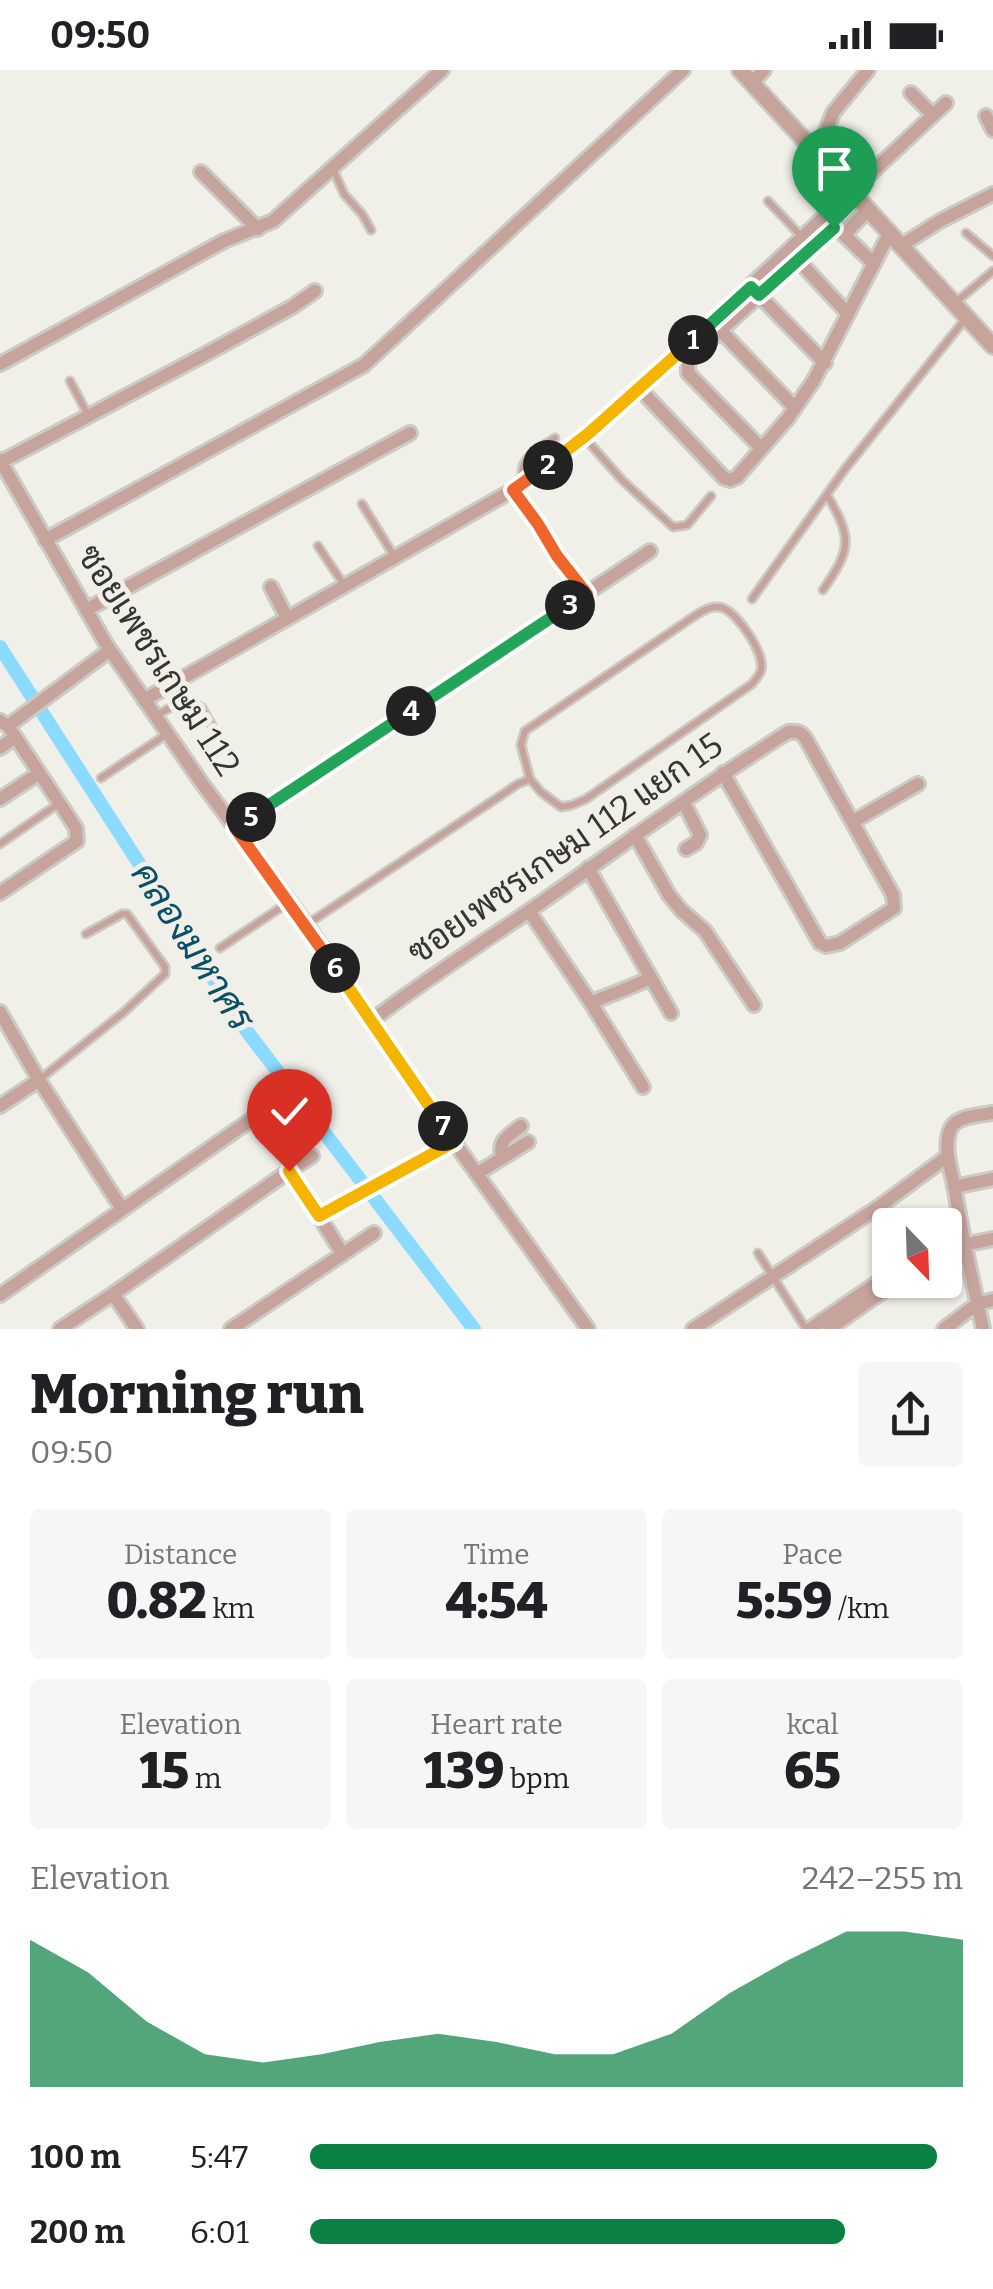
<!DOCTYPE html>
<meta charset="utf-8">
<style>
:root{--surface:#fff;--page:#f6f6f6;--text:#202124;--muted:#757577;--accent:#0b8043}
body{margin:0;font-family:Bitter,Sarabun,serif;background:var(--page);color:var(--text);height:100vh;display:flex;flex-direction:column;font-size:38px;white-space:nowrap}
*{box-sizing:border-box;margin:0}
p{font-size:32px;color:var(--muted)}
.icon{flex:none;width:55px;height:55px;fill:none;stroke:currentColor;stroke-width:2;stroke-linecap:round;stroke-linejoin:round}
.map{position:relative;height:1259px;overflow:hidden}
.drawer{display:flex;flex-direction:column;background:var(--surface);flex:1}
.drawer>*{flex:none}
.needle{width:65px;rotate:157deg}
.controls{position:absolute;left:872px;top:1138px;display:grid;gap:20px}
.controls a{display:grid;place-items:center;width:90px;height:90px;border-radius:10px;background:var(--surface);box-shadow:0 2px 8px #0004;font-size:50px}
.pin{position:absolute;display:grid;place-items:center;width:85px;height:85px;color:#fff;margin:-102px -42px;border-radius:50% 50% 50% 0;rotate:-45deg;box-shadow:0 0 10px #0007}
.pin .icon{rotate:45deg}
.km{position:absolute;width:50px;height:50px;margin:-25px;border-radius:50%;background:#222;color:#fff;font-size:28px;line-height:50px;text-align:center}
.round{display:grid;place-items:center;flex:none;width:105px;height:105px;border-radius:10px;background:var(--page)}
.headline{display:flex;align-items:center;justify-content:space-between;height:170px;padding:0 30px}
h1{font-size:55px;font-weight:800;line-height:75px}
.figures{display:grid;grid-template-columns:repeat(3,1fr);gap:15px;height:170px;padding:10px 30px}
.figures div{display:grid;align-content:center;border-radius:10px;background:var(--page);text-align:center}
.figures b{font-size:50px;font-weight:800}
.figures small{font-size:28px;font-weight:400}
.figures p{font-size:28px}
.chart{height:280px;padding:20px 30px}
.chart p{display:flex;justify-content:space-between}
.chart svg{width:100%;height:180px;margin-top:10px;fill:var(--accent);opacity:.7}
ul{padding:0 30px;list-style:none;font-size:32px}
li{display:grid;grid-template-columns:160px 120px 1fr;align-items:center;height:75px}
li i{height:25px;border-radius:12px;background:var(--accent)}
.status{display:flex;justify-content:space-between;align-items:center;height:70px;padding:0 50px;background:var(--surface);direction:ltr}
.status svg{height:28px;fill:currentColor}
.map>svg:first-child{display:block}
.lines{fill:none;stroke-linecap:round;stroke-linejoin:round}
.canal{stroke:#8adbff;stroke-width:14}
.service-casing{stroke:#cbcac4;stroke-width:11}
.minor-casing{stroke:#cbcac4;stroke-width:18}
.tertiary-casing{stroke:#cbcac4;stroke-width:20}
.service{stroke:#c6a49c;stroke-width:6}
.minor{stroke:#c6a49c;stroke-width:12}
.tertiary{stroke:#c6a49c;stroke-width:15}
.split-1-casing{stroke:#fff;stroke-width:20}
.split-2-casing{stroke:#fff;stroke-width:20}
.split-3-casing{stroke:#fff;stroke-width:20}
.split-4-casing{stroke:#fff;stroke-width:20}
.split-5-casing{stroke:#fff;stroke-width:20}
.split-6-casing{stroke:#fff;stroke-width:20}
.split-7-casing{stroke:#fff;stroke-width:20}
.split-8-casing{stroke:#fff;stroke-width:20}
.split-1{stroke:#22a559;stroke-width:12}
.split-2{stroke:#f5b400;stroke-width:12}
.split-3{stroke:#f0652b;stroke-width:12}
.split-4{stroke:#22a559;stroke-width:12}
.split-5{stroke:#22a559;stroke-width:12}
.split-6{stroke:#f0652b;stroke-width:12}
.split-7{stroke:#f5b400;stroke-width:12}
.split-8{stroke:#f5b400;stroke-width:12}
.labels{text-anchor:middle;stroke-width:10;stroke-linejoin:round;paint-order:stroke}
.street-label{font-size:35px;fill:#363532;stroke:#f0efe8}
.water-label{font-size:38px;font-style:italic;fill:#0a4f67;stroke:#f0efe8}
</style>
<div class="status"><b>09:50</b><svg viewBox="0 0 49 12"><path d="M0 12V9h3v3zM5 12V6h3v6zM10 12V3h3v9zM15 12V0h3v12zM26 1h20v11H26zM47 4h2v5h-2z"/></svg></div>
<div class="map">
<svg width="993" height="1259" viewBox="0 0 993 1259">
<rect width="100%" height="100%" fill="#f0efe8"/>
<g class="lines">
<path class="canal" d="M0,577L246,960L474,1259"/>
<defs>
<path id="service" d="M333,99L344,124L362,144L371,160
M768,131L801,166
M966,163L993,186
M956,232L993,201
M70,311L88,345
M584,367L622,410L673,457L687,455L711,426
M523,410C517,388 539,379 555,368
M362,434L394,486
M318,476L344,515
M823,520C851,479 853,469 827,425
M752,529L845,399L966,248
M155,646L175,635L191,631L202,638L214,659
M101,708L167,664
M0,774L58,734
M309,853L518,714L530,709L541,722L561,737L572,735L586,729L752,614C755,610 760,605 761,600C765,583 738,544 723,538C714,535 707,539 699,543L525,661L521,675L530,709
M220,878L289,832
M39,1010L124,942L165,904V897L127,844H122L86,864
M758,1183L806,1259"/>
<path id="minor" d="M753,12L764,0
M911,23L933,45
M986,46L993,60
M817,84L833,43L868,0
M201,102L258,159
M845,164L869,139
M902,175L940,151L993,124
M797,189L848,244
M753,219L825,293
M720,260L795,338
M0,294L224,171L273,151L442,0
M640,319L724,408L730,410L737,407L788,348L814,310L890,162
M761,378L688,303V290L832,159L837,158L874,194
M0,390L106,574L201,712L307,855L454,1072L588,1259
M1,392L204,285L292,237L315,221
M513,420L546,466L557,486L587,524
M45,470L364,295L683,0
M271,517L287,548
M86,540L410,363
M144,630L513,420C558,390 599,355 640,319L946,33
M0,651L8,656L110,580
M0,678L15,667
M0,729L38,704
M684,733L700,765L696,773L686,779
M854,751L918,714
M235,758L650,481
M635,765L669,825L681,840L705,861L754,935
M588,798L671,943
M0,823L77,771L76,758L8,656
M529,841L591,933L643,1017
M591,933C610,924 631,918 650,908
M0,942L39,1010L122,1139
M371,951C422,912 476,877 529,841C615,781 699,718 788,662C798,661 802,662 807,671L893,825L894,838L840,873L826,876L820,873L723,703
M0,1036L39,1010
M502,1088C498,1070 508,1066 521,1056
M289,1101L312,1086
M478,1103L528,1072
M954,1117L993,1109
M319,1146L342,1183
M963,1175L993,1169
M945,1178L954,1169
M0,1225L272,1035
M60,1259L113,1224
M137,1259L113,1224L289,1101L319,1146L454,1072
M231,1259L374,1163
M693,1259L880,1136L948,1086
M810,1259L890,1204
M829,1259L899,1210
M944,1259L977,1234L993,1230
M983,1259C973,1213 962,1167 955,1120C952,1102 942,1077 951,1058C957,1046 980,1045 993,1043"/>
<path id="tertiary" d="M740,0L993,276"/>
</defs>
<use href="#service" class="service-casing"/>
<use href="#minor" class="minor-casing"/>
<use href="#tertiary" class="tertiary-casing"/>
<use href="#service" class="service"/>
<use href="#minor" class="minor"/>
<use href="#tertiary" class="tertiary"/>
</g>
<g class="lines">
<defs>
<path id="split-1" d="M693,270L751,217L759,225L834,158"/>
<path id="split-2" d="M548,395L589,363L693,270"/>
<path id="split-3" d="M548,395L513,420L538,454L557,486L587,524L570,535"/>
<path id="split-4" d="M411,641L570,535"/>
<path id="split-5" d="M251,747L411,641"/>
<path id="split-6" d="M251,747L235,758L335,898"/>
<path id="split-7" d="M335,898L443,1056"/>
<path id="split-8" d="M289,1101L319,1146L454,1072L443,1056"/>
</defs>
<use href="#split-1" class="split-1-casing"/>
<use href="#split-2" class="split-2-casing"/>
<use href="#split-3" class="split-3-casing"/>
<use href="#split-4" class="split-4-casing"/>
<use href="#split-5" class="split-5-casing"/>
<use href="#split-6" class="split-6-casing"/>
<use href="#split-7" class="split-7-casing"/>
<use href="#split-8" class="split-8-casing"/>
<use href="#split-1" class="split-1"/>
<use href="#split-2" class="split-2"/>
<use href="#split-3" class="split-3"/>
<use href="#split-4" class="split-4"/>
<use href="#split-5" class="split-5"/>
<use href="#split-6" class="split-6"/>
<use href="#split-7" class="split-7"/>
<use href="#split-8" class="split-8"/>
</g>
<g class="labels">
<g class="street-label">
<text transform="translate(159 590) rotate(57)" y="12">ซอยเพชรเกษม 112</text>
<text transform="translate(565 778) rotate(-35)" y="12">ซอยเพชรเกษม 112 แยก 15</text>
</g>
<g class="water-label">
<text transform="translate(193 876) rotate(57)" y="13">คลองมหาศร</text>
</g>
</g>
</svg>
<div class="controls">
<a><svg class="needle" viewBox="-14 -14 28 28"><path d="M0-13l5 13h-10z" fill="#e53935"/><path d="M0 13l5-13h-10z" fill="#757577"/></svg></a>
</div>
<div class="pin" style="left:834px;top:158px;background:#1e9e55"><svg class="icon" aria-label="arrive" viewBox="0 0 24 24"><path d="M6 21V4h12l-3 4 3 4H6"/></svg></div>
<div class="pin" style="left:289px;top:1101px;background:#d93025"><svg class="icon" aria-label="check" viewBox="0 0 24 24"><path d="M5 12l5 5 9-10"/></svg></div>
<b class="km" style="left:693px;top:270px">1</b>
<b class="km" style="left:548px;top:395px">2</b>
<b class="km" style="left:570px;top:535px">3</b>
<b class="km" style="left:411px;top:641px">4</b>
<b class="km" style="left:251px;top:747px">5</b>
<b class="km" style="left:335px;top:898px">6</b>
<b class="km" style="left:443px;top:1056px">7</b>
</div>
<section class="drawer">
<div class="headline"><div><h1>Morning run</h1><p>09:50</p></div><a class="round"><svg class="icon" aria-label="share" viewBox="0 0 24 24"><path d="M12 15V3M7 8l5-5 5 5M5 13v7h14v-7"/></svg></a></div>
<div class="figures">
<div><p>Distance</p><b>0.82<small> km</small></b></div>
<div><p>Time</p><b>4:54</b></div>
<div><p>Pace</p><b>5:59<small> /km</small></b></div>
</div>
<div class="figures">
<div><p>Elevation</p><b>15<small> m</small></b></div>
<div><p>Heart rate</p><b>139<small> bpm</small></b></div>
<div><p>kcal</p><b>65</b></div>
</div>
<div class="chart"><p><span>Elevation</span>242–255 m</p>
<svg viewBox="0 0 160 44" preserveAspectRatio="none"><path d="M0 44V8L10 16L20 28L30 36L40 38L50 36L60 33L70 31L80 33L90 36L100 36L110 31L120 21L130 13L140 6L150 6L160 8V44z"/></svg>
</div>
<ul>
<li><b>100 m</b>5:47<i style="width:96%"></i></li>
<li><b>200 m</b>6:01<i style="width:82%"></i></li>
</ul>
</section>
